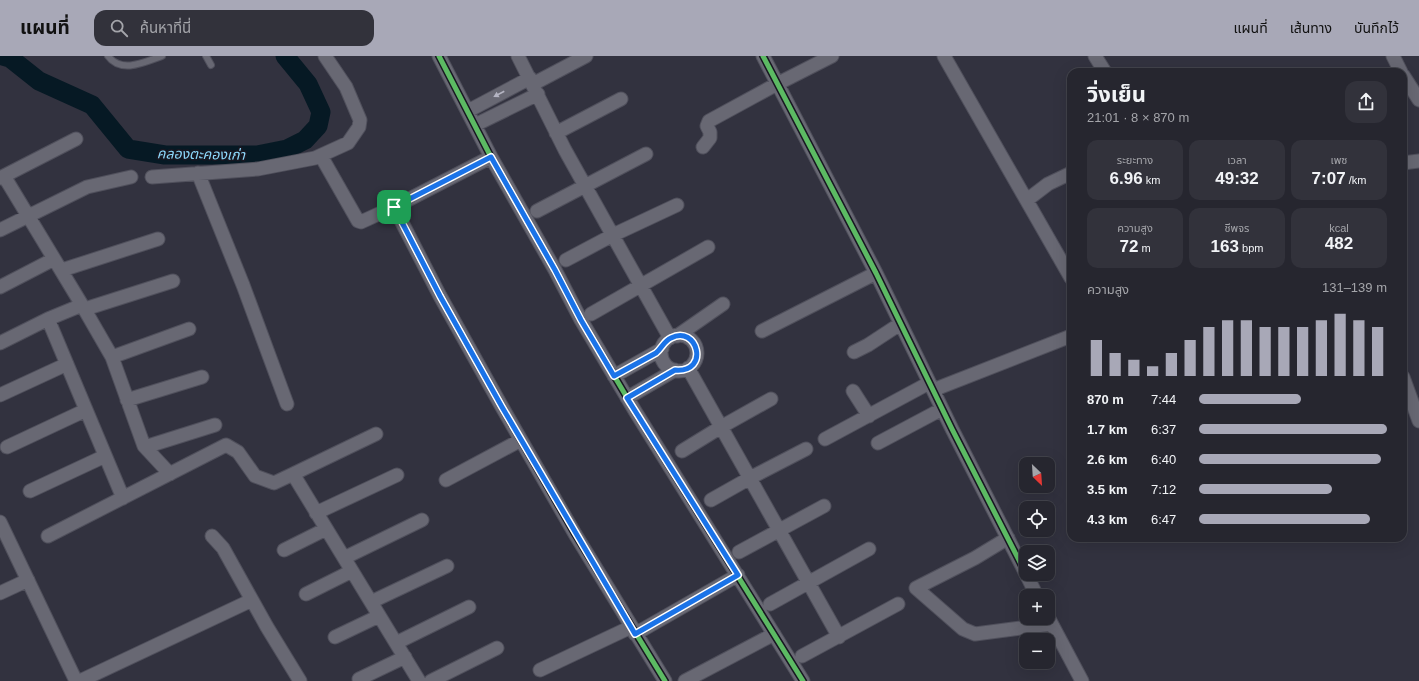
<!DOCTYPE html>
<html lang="th">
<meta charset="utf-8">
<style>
:root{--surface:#26262f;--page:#32323b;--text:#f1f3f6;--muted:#a4a5aa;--line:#42434b;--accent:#a8a8b7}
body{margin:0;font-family:Helvetica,"Noto Sans Thai",sans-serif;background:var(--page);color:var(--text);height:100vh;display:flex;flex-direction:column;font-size:15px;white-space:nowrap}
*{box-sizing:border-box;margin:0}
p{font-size:13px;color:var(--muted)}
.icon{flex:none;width:22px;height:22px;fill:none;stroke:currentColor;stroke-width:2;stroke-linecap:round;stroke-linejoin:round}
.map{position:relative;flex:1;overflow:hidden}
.panel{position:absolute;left:1067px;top:12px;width:340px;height:474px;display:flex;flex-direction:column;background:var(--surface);border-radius:12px;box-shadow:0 4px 16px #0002,0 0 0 1px var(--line)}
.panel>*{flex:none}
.needle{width:26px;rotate:155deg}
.controls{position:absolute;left:1019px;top:401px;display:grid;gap:8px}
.controls a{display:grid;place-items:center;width:36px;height:36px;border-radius:8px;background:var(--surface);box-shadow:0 4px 16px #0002,0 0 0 1px var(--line);font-size:20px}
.pin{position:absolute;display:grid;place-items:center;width:34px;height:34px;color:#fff;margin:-17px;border-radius:8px;box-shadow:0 2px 6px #0006}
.round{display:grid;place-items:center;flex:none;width:42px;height:42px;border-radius:12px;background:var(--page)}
.summary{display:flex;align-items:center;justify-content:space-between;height:68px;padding:0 20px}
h1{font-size:22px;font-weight:700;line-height:30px}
.figures{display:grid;grid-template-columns:repeat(3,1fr);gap:6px;height:68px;padding:4px 20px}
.figures div{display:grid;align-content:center;border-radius:10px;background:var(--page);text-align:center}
.figures b{font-size:17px;font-weight:700}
.figures small{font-size:11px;font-weight:400}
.figures p{font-size:11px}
.chart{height:112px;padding:8px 20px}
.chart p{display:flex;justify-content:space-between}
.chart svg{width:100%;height:72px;margin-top:4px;stroke:var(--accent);stroke-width:6}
ul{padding:0 20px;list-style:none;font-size:13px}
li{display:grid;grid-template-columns:64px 48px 1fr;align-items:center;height:30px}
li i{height:10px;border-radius:5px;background:var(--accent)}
header{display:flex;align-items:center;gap:24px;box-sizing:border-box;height:56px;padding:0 20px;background:var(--accent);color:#111}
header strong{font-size:19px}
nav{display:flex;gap:22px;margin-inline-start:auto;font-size:14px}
.search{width:280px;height:36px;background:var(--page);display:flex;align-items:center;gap:10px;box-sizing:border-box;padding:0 14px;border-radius:12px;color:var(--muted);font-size:15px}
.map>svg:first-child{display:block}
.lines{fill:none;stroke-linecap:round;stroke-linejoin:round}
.river{stroke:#061924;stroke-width:19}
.service-casing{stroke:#50505c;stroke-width:8}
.minor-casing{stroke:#50505c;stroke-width:15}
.service{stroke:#686873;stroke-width:6}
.minor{stroke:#686873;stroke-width:13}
.cycleway-casing{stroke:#171721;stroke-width:8}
.cycleway{stroke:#5cba63;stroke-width:5}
.oneway{fill:#b4b4c2}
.route-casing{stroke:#fff;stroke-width:8}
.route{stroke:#1a73e8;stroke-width:5}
.labels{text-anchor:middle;stroke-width:3.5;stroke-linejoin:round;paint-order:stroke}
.water-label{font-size:14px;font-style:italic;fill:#8dd8fb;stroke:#171721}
</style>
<header>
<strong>แผนที่</strong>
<div class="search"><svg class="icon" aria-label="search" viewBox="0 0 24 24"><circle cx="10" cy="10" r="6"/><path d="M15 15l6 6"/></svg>ค้นหาที่นี่</div>
<nav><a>แผนที่</a><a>เส้นทาง</a><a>บันทึกไว้</a></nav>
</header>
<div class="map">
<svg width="1419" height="625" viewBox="0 0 1419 625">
<rect width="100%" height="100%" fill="#32323f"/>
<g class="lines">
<path class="river" d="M3,0L10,2L39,25L92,49L128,93L165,99H257L287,93L305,84L318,70L321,56L308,28L285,0"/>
<defs>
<path id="service" d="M108,0C121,18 145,6 162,0
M206,0L211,9"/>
<path id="minor" d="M439,0L491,101L555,214L581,264L635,355L803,625
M518,0L565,94L670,282
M763,0L876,217L952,373L1026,518
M944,0L1071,222
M1095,0L1105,16
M1393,0L1401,16
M1403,19L1419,44
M533,28L586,0
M468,55L530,22
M475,69L538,38
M556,77L621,43
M703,91L710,82V76L707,70L709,65L777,28L832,0
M321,100L358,165L361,166L394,151L491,101
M1403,107L1419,105
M198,117L243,229L287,348
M4,120L82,249
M152,121L258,113L315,102L348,87L359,71L360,64L346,31L325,0
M0,122L76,83
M1027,144L1048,128L1071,117
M394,151L440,240L502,351L575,478L665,625
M537,155L646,98
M0,174L87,131L131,121
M566,204L613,179L677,149
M62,214L158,183
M0,231L54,203
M85,253L173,225
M591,258L708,191
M762,275L876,217
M661 297a18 18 0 1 1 36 0a18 18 0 1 1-36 0Z
M677,280L723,248
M0,287L48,263
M854,296L868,289L900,268
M112,301L189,273
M688,312L839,581
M614,320L662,293
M1403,321L1419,365
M933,334L1071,280
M853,335L869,360
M0,339L67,308
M627,342L675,314
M127,344L202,321
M825,383L929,327
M878,387L942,353
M7,391L86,354
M145,391L215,369
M682,395L721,371L771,343
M293,418L376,378
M446,424L521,384
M30,435L105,400
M123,442L48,263L82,249L112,301L144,390L170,418
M711,444L750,422L806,393
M316,457L397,419
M0,466L76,625
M48,480L226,389L238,396L255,420L274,427L293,418L419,625
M212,480L223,492L267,571L300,625
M1008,482L975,502L916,532L963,573L975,578L1051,568
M284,494L326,473
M739,496L824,450
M344,502L422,464
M1026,518L1037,540
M0,537L28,524
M306,538L352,515
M371,546L447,510
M770,548L869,493
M1048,561L1082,625
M635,578L738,519
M335,581L379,560
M396,587L469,551
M802,600L898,548
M540,614L631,571
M359,623L405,601
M80,625L252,544
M431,625L497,592
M685,625L774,578"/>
</defs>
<use href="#service" class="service-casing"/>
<use href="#minor" class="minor-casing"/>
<use href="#service" class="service"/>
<use href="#minor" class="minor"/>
<defs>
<path id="cycleway" d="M439,0L491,101L555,214L581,264L635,355L803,625
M763,0L876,217L952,373L1026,518
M394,151L440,240L502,351L575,478L665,625"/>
</defs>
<use href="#cycleway" class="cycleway-casing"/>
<use href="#cycleway" class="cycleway"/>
</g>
<defs><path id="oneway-solid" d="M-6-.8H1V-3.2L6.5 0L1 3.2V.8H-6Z"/></defs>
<use class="oneway" href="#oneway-solid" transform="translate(499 38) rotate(152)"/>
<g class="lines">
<defs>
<path id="route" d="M491,101L555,214L581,264L614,320L656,297C662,292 664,285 671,282C697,268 711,317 675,314L627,342L738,519L635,578L502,351L440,240L394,151Z"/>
</defs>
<use href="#route" class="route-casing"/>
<use href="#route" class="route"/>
</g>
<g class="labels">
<g class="water-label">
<text transform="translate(201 98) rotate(1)" y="5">คลองตะคองเก่า</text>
</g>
</g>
</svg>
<div class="controls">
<a><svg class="needle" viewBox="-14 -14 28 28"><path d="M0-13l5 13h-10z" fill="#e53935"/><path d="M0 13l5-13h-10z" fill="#a4a5aa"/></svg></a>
<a><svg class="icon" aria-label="locate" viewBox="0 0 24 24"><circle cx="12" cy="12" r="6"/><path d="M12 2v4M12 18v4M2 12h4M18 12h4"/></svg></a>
<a><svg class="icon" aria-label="layers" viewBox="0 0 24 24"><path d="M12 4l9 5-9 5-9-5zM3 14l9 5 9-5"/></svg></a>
<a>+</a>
<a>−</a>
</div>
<div class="pin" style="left:394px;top:151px;background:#1e9e55"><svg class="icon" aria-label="arrive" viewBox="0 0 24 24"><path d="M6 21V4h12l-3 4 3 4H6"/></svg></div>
<section class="panel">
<div class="summary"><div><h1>วิ่งเย็น</h1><p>21:01 · 8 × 870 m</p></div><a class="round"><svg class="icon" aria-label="share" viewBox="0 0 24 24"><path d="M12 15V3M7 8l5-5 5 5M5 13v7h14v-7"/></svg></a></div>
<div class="figures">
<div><p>ระยะทาง</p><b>6.96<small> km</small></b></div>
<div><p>เวลา</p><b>49:32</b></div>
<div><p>เพซ</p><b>7:07<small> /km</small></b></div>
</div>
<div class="figures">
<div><p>ความสูง</p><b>72<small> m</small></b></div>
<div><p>ชีพจร</p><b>163<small> bpm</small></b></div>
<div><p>kcal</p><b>482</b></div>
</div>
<div class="chart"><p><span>ความสูง</span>131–139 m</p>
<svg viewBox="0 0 160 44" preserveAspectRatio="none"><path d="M5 44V22M15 44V30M25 44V34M35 44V38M45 44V30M55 44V22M65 44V14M75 44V10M85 44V10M95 44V14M105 44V14M115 44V14M125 44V10M135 44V6M145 44V10M155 44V14"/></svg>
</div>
<ul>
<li><b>870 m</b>7:44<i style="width:54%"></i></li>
<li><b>1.7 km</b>6:37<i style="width:100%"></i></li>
<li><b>2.6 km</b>6:40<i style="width:97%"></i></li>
<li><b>3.5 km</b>7:12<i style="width:71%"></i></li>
<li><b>4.3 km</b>6:47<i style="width:91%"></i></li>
</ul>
</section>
</div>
